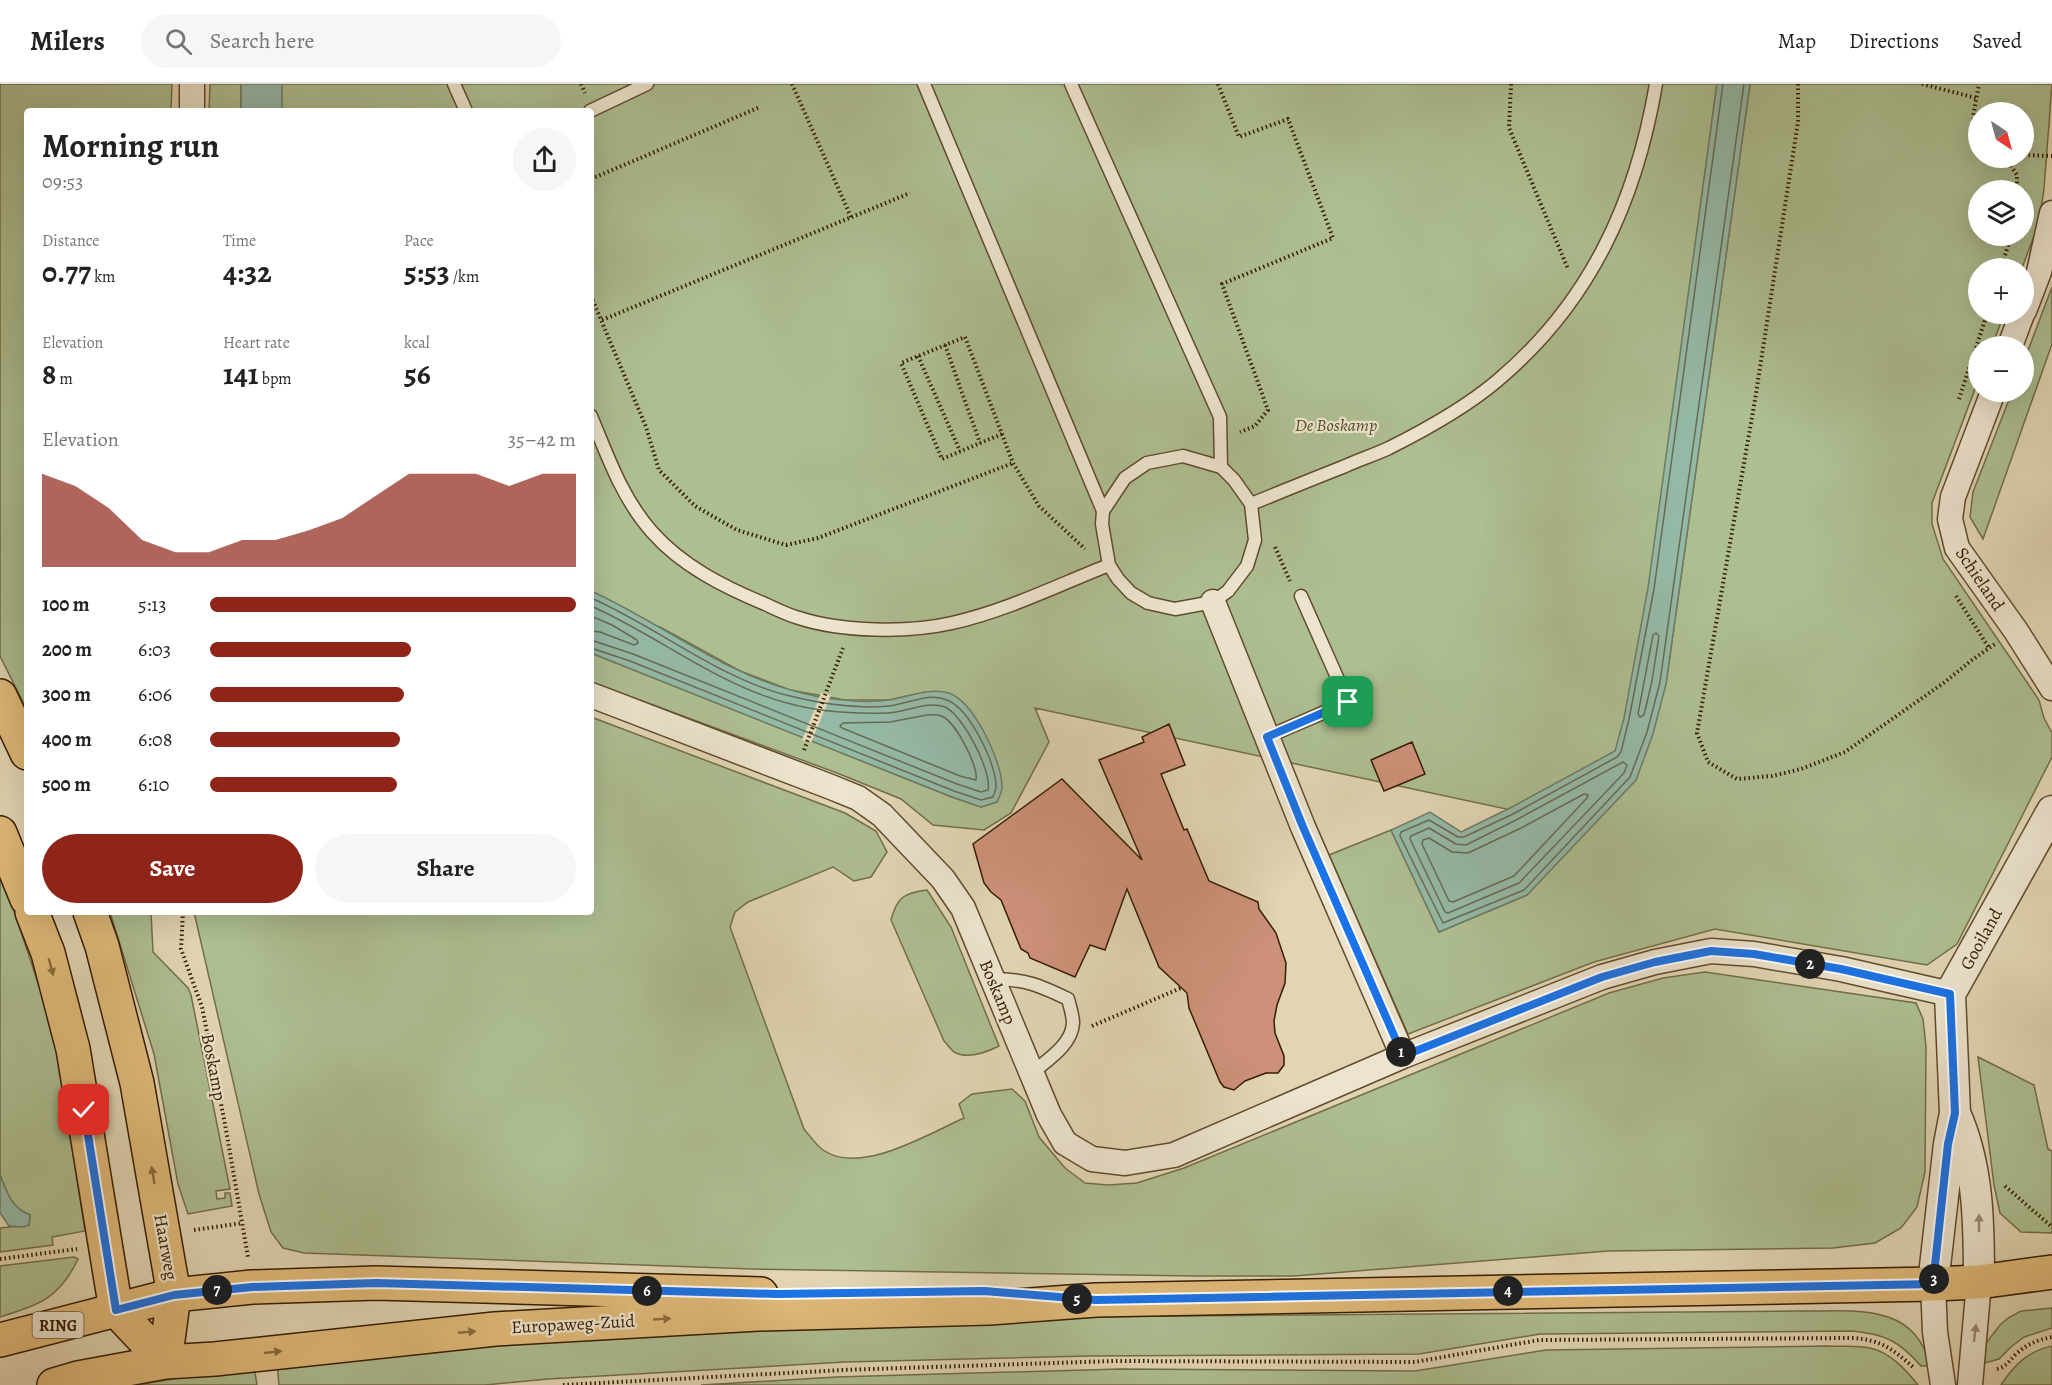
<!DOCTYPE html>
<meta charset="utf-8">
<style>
:root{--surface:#fff;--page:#f6f6f6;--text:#222;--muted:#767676;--line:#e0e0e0;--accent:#8f2418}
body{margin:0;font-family:Alegreya,serif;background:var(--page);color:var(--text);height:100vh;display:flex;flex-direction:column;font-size:22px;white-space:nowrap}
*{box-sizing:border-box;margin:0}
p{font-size:20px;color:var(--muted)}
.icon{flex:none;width:33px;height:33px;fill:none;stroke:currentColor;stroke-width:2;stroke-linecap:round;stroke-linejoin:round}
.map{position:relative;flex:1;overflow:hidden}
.sheet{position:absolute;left:24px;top:24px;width:570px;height:807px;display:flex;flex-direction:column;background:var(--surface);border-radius:6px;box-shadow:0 6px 24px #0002}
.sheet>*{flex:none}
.needle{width:39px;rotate:144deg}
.controls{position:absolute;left:1968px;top:18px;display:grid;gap:12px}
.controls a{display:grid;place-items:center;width:66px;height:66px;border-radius:50%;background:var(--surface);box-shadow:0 6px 24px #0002;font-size:30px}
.pin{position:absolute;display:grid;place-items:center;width:51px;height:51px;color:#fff;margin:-26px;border-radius:12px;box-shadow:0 3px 9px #0006}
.km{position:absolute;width:30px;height:30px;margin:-15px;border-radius:50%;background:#222;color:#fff;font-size:16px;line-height:30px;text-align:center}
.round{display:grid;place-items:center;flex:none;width:63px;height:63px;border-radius:32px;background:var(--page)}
.head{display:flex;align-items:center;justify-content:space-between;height:102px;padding:0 18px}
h1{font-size:33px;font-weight:700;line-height:45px}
.metrics{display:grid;grid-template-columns:repeat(3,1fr);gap:9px;height:102px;padding:6px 18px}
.metrics div{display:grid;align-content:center}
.metrics b{font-size:30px;font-weight:700}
.metrics small{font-size:16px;font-weight:400}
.metrics p{font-size:16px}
.chart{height:168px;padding:12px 18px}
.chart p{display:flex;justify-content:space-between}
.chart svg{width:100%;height:108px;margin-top:6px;fill:var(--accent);opacity:.7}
.cta{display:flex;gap:12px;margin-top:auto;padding:12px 18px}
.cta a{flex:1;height:69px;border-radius:36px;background:var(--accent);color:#fff;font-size:24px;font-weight:700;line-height:69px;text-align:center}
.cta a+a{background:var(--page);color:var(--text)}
ul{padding:0 18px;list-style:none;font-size:20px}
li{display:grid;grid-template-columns:96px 72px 1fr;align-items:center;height:45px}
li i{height:15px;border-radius:8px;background:var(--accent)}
header{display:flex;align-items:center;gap:36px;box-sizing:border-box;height:84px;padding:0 30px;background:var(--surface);border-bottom:2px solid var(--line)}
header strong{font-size:28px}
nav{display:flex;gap:33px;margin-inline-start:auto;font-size:21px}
.search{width:420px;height:54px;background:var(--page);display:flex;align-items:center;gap:15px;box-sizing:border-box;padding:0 21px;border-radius:33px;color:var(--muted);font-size:22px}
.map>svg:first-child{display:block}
.green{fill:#adbe91;stroke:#726e48;stroke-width:1.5;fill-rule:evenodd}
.water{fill:#95b9a7;stroke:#6f7b64;stroke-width:1.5}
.pier{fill:#e1d5b3}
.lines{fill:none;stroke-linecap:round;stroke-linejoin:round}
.shore{stroke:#666b54;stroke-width:1.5}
.building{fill:#cd9179;stroke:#361d00;stroke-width:1.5}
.service-casing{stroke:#614b2d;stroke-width:15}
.minor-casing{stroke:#614b2d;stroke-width:27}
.tertiary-casing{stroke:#614b2d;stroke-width:33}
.primary-casing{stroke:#361d00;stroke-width:36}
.path{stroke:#361d00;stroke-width:4;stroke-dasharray:1.5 3;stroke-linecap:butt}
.service{stroke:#ece4ce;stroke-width:12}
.minor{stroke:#ece4ce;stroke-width:24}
.tertiary{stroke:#ece4ce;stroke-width:30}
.primary{stroke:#e0ba7a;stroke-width:33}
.oneway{fill:#8b6c3d}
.oneway2{fill:#9a8a71}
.route-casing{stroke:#fff;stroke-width:12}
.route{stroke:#1a73e8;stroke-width:8}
.labels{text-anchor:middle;stroke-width:4.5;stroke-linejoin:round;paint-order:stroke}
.shield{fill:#ece4ce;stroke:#6d593e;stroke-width:1.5}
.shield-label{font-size:16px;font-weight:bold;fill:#361d00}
.park-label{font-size:18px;font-style:italic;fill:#5a4d2c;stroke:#ece4ce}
.street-label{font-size:18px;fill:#361d00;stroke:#ece4ce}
</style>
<header>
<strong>Milers</strong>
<div class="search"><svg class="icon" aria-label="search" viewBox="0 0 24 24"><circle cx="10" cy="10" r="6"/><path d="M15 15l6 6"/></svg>Search here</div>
<nav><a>Map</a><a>Directions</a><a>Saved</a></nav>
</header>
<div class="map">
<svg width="2052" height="1301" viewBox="0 0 2052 1301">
<rect width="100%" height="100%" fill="#e1d5b3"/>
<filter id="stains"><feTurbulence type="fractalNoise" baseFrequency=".00333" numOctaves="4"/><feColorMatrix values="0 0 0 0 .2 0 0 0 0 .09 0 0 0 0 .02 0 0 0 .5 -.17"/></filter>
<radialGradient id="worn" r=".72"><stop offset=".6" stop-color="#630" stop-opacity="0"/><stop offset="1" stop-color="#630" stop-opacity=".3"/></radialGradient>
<path class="green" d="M0,0H172L171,27H27V626L0,572Z
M210,0H241V27H209Z
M261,0H1717L1684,244L1666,600L1750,0H2052L2044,105L2039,139L2022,184H1978V230H2004L1992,262H1978V297L1932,419V440L1943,475L2039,616L2044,634L2052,649V673L1957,860L1927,881L1715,845L1594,878L1408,950L1329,771L1391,746L1439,848L1527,811L1590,743L1035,624L1049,658L1011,729L984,746L933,741L901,715L837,689L591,598V569L952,713L981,723L997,718L925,608L889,616H845L790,606L740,587L660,543L591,529V27H260ZM1978,28H2024V74H1978ZM1978,106H2024V152H1978Z
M2052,203V260L1983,455L1970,433L1973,408L2012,308H2024V277Z
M591,633L845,729L876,747L887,768L871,793L854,797L833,783L748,818L735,828L730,843L804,1045C810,1052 816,1061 823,1066C860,1092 928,1050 964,1034L959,1020L972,1010L1012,1005L1025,1017L1039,1053L1065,1084L1085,1099L1108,1101L1137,1099L1184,1084L1609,909L1663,894L1705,888L1916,919L1923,935L1926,963L1925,1088L1917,1123L1901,1144L1875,1159L1833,1164L1608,1167L1294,1192H1195L752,1185L304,1169L283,1164L271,1148L259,1110L194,828H591Z
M0,785L38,899L44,905L55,951L85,1147L52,1153L53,1161L0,1168V1144L29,1141L30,1131C11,1124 7,1108 0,1091Z
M927,806L951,843L999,962C987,968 968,976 954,968C950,965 947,960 944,957L891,836C897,813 904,809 927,806Z
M110,828H151L153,868L188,904L191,911L230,1105L216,1107L217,1115L225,1114V1109H230L232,1122L188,1130L178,1100L154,970Z
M1978,973L2034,1001L2048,1065L2052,1067V1149L2021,1148L2000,1129L1994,1101Z
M74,1173L78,1175C59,1215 40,1220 0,1233V1182Z
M2052,1224V1244L2024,1253L2011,1263L1999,1275L1981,1280L1983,1263L2000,1241L2008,1234L2021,1227Z
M1798,1227C1850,1228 1915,1216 1930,1282H1921C1899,1257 1885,1250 1852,1247L1540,1250L1419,1270L1089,1272L845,1278L548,1295L485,1301H279L277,1279L481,1257L1037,1233Z
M1828,1262C1841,1263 1857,1261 1870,1264C1890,1268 1906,1286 1918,1301H701L836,1293L1120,1285L1415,1287L1546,1266Z
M2052,1262V1301H2001C2014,1281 2028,1267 2052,1262Z
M254,1282L257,1301H136Z"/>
<path class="water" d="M241,0H282V27H241Z
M1717,0H1750L1666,600L1653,650L1636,696L1527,811L1439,848L1391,746L1430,728L1461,748L1510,724L1615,667L1624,634L1648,504Z
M591,507C658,537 719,587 791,606C821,615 859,620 890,616C908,613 930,603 949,609C974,618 1001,676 1002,701C1003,707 999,713 997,718L981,723L952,713L591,569Z
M0,1091C7,1108 11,1124 30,1131L29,1141L23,1143L9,1142L0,1129Z"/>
<path class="pier" d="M821,609L831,611L811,659L802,656Z"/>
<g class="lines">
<path class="shore" d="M1723,0L1654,505L1629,635L1621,668L1617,673L1513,730L1464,753H1458L1429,736L1401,748L1400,752L1443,839L1524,806L1630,693L1647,648L1660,598L1744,0
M591,514C656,542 721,596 790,612C822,620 857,625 889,622C908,620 929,608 947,616C970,625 994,677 996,700C997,705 994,709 993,713L981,716L954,707L630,577L591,564
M591,522C657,551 716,600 787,619C819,628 853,630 887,629C905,629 927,616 945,623C963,631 992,687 988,706L981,708L957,700L633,570L591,556
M591,532L612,541L637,556L638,559L634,561L600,548L591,547
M1656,549L1659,552L1652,597L1644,631L1640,633L1638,630L1653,551Z
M927,631C931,631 937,630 941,632C955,636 979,683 976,696L960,692L842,644L840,642L843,639L890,638Z
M1623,678L1627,681L1624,689L1519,799L1448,829L1445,828L1410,755L1411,752L1429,744L1456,760L1466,761L1516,736Z
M1584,710L1588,711L1587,714L1514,792L1453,818L1449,817L1422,760L1423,756L1429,754L1452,768L1468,769L1521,744Z"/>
</g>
<path class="building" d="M1169,640L1185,681L1161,690L1184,746L1187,745L1209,797L1258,818L1259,825L1276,849L1286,879L1285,899L1277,921L1274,937L1275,949L1284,972V981L1278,989H1266L1245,997L1234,1006L1224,1003L1220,998L1189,924L1187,909L1159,883L1127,805L1105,866L1090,861L1075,893L1030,874L1028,869L1021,865L1001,816L991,808L984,799L973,760L1062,695L1142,776L1099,676L1144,658L1142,653Z
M1412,658L1425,690L1384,707L1371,676Z"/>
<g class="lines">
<defs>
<path id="service" d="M454,0L466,27
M924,0L1103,427
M1071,0L1220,333L1221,383
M590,27L647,0
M591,332C608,373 622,414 652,448C682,482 724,503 765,520C776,525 788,531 799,534C842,548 908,549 952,539C1006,527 1058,501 1109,481
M1183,372L1221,383L1234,396L1251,420L1255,456L1247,482L1228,507L1213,518L1175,525L1148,519L1131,509L1118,495L1109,481L1102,440L1103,427L1125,394L1147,379Z
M1251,420C1281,408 1312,395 1343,383C1358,376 1374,371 1389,364C1427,345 1465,324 1497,297C1590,219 1636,118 1656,0
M1267,653L1348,618L1301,512
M992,895C1025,895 1039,901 1068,915C1070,923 1073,931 1073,939C1072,961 1047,976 1032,989"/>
<path id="minor" d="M192,27V0
M2024,227L2039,188L2052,129
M2010,262L2022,230
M1993,308L1953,413L1950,435L1957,464L2016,547L2052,604
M1213,518L1303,743L1403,972
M591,611L831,703L858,714L882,731L943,795L963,824L1049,1031L1065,1059L1092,1075L1125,1079L1174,1071L1403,972L1602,893L1655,878L1711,867L1754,870L1841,885L1950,910
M1933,1200L1935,1248L1943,1301
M1970,1301L1979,1198"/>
<path id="tertiary" d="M1955,1029C1979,1083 1979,1141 1979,1198
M1933,1200L1949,1060L1955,1029L1950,910L2052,727"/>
<path id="primary" d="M0,612L27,669
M0,749L27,815
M32,828L48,869L73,965L116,1226L165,1278
M90,828L102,862L137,999L174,1211L165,1278
M0,1256L174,1211L252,1203L376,1199L761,1210
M54,1301L78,1294L165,1278L215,1275L495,1245L758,1230L989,1224L1096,1216L1933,1200L1979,1198L2052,1188"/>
</defs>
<use href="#service" class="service-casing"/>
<use href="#minor" class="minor-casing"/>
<use href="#tertiary" class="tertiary-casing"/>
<use href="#primary" class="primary-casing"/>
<path class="path" d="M581,0L585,9
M792,0L851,133
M1218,0L1239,53L1288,35L1333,154L1222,200L1268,326L1255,342L1240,348
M1511,0L1509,44L1568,185
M1798,0V38L1755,316L1697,649L1708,678L1737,695L1772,692L1801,685L1845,668L1945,598L1972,576L1995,560
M1922,0L1976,14
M1978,48L1973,33L1979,0
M2024,71L2052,72
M2006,74L2017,91V106
M591,95L760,23
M2001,184L2011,152
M591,212L646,343L659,386L695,422L737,446L786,461L818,454L1013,379
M602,236L910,109
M945,261L980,359
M918,272L960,367
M1959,315L1987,230
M1002,350L942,375L901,279L965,253L1013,379L1039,422L1085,465
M1275,463L1290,497
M1956,512L1989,564
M804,666L843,564
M183,828L181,865L202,923L225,1040L248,1173
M1092,942L1181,904
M2005,1102L2052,1143
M194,1146L243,1139
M0,1175L77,1165
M1997,1285C2006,1283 2010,1276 2016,1270C2027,1260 2038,1256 2052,1253
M563,1301L842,1286L1113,1277L1415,1278L1539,1256L1853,1254C1881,1256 1893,1265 1914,1284"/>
<use href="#service" class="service"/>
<use href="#minor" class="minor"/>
<use href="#tertiary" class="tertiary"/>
<use href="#primary" class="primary"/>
</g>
<defs><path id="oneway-solid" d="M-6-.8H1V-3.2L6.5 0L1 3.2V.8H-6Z" transform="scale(1.5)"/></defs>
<g class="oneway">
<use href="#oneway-solid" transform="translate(51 883) rotate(75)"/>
<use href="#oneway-solid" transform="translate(153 1091) rotate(-100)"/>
<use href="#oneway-solid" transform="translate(662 1235) rotate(-3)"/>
<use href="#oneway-solid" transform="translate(467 1248) rotate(-5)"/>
<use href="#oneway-solid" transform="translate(273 1268) rotate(-6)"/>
</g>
<g class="oneway2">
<use href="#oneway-solid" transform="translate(1979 1139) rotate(-90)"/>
<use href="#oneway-solid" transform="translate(1975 1249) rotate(-83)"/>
</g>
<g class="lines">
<defs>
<path id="route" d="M84,1026L116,1226L174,1211L252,1203L376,1199L777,1210L984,1207L1096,1216L1933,1200L1948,1060L1955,1029L1950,910L1841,885L1754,870L1711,867L1655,878L1602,893L1403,972L1303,743L1267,653L1348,618"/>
</defs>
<use href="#route" class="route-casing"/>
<use href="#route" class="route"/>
</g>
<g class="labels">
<rect class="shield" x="32.5" y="1228" width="51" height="26" rx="4.5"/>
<g class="shield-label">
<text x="58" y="1247">RING</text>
</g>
<g class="park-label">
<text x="1336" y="347">De Boskamp</text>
</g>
<g class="street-label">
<text transform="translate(1980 495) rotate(56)" y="6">Schieland</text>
<text transform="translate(1981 855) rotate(-61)" y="6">Gooiland</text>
<text transform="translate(998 908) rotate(67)" y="6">Boskamp</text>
<text transform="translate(214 983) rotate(79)" y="6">Boskamp</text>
<text transform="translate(166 1163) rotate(80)" y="6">Haarweg</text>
<text transform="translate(573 1240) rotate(-3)" y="6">Europaweg-Zuid</text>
</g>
</g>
<rect width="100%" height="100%" filter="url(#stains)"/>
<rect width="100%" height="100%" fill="url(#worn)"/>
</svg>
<div class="controls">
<a><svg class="needle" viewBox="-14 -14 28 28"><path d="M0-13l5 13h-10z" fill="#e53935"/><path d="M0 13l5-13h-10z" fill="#767676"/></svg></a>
<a><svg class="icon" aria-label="layers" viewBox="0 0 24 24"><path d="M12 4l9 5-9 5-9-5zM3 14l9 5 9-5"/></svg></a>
<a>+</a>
<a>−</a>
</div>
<div class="pin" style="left:1348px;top:618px;background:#1e9e55"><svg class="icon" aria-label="arrive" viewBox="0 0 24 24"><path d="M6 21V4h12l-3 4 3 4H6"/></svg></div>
<div class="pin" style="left:84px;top:1026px;background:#d93025"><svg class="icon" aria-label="check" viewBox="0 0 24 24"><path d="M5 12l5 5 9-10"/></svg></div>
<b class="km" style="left:1401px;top:968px">1</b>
<b class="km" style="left:1810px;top:880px">2</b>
<b class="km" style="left:1934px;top:1195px">3</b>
<b class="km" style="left:1508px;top:1207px">4</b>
<b class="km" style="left:1077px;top:1215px">5</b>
<b class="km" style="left:647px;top:1207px">6</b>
<b class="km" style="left:217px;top:1206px">7</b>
<section class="sheet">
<div class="head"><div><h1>Morning run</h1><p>09:53</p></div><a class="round"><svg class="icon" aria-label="share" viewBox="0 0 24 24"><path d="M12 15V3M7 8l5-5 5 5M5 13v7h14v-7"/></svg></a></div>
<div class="metrics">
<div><p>Distance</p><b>0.77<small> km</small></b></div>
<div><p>Time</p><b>4:32</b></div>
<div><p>Pace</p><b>5:53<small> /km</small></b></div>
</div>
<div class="metrics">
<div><p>Elevation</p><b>8<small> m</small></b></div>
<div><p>Heart rate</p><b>141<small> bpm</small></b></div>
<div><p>kcal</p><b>56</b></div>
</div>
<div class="chart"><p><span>Elevation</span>35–42 m</p>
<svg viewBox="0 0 160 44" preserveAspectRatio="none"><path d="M0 44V6L10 11L20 20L30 33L40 38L50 38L60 33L70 33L80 29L90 24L100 15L110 6L120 6L130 6L140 11L150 6L160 6V44z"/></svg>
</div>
<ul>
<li><b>100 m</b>5:13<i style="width:100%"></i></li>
<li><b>200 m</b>6:03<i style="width:55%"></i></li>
<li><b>300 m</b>6:06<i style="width:53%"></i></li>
<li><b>400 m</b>6:08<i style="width:52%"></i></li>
<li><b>500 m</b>6:10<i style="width:51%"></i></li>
</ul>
<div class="cta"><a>Save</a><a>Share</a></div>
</section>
</div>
